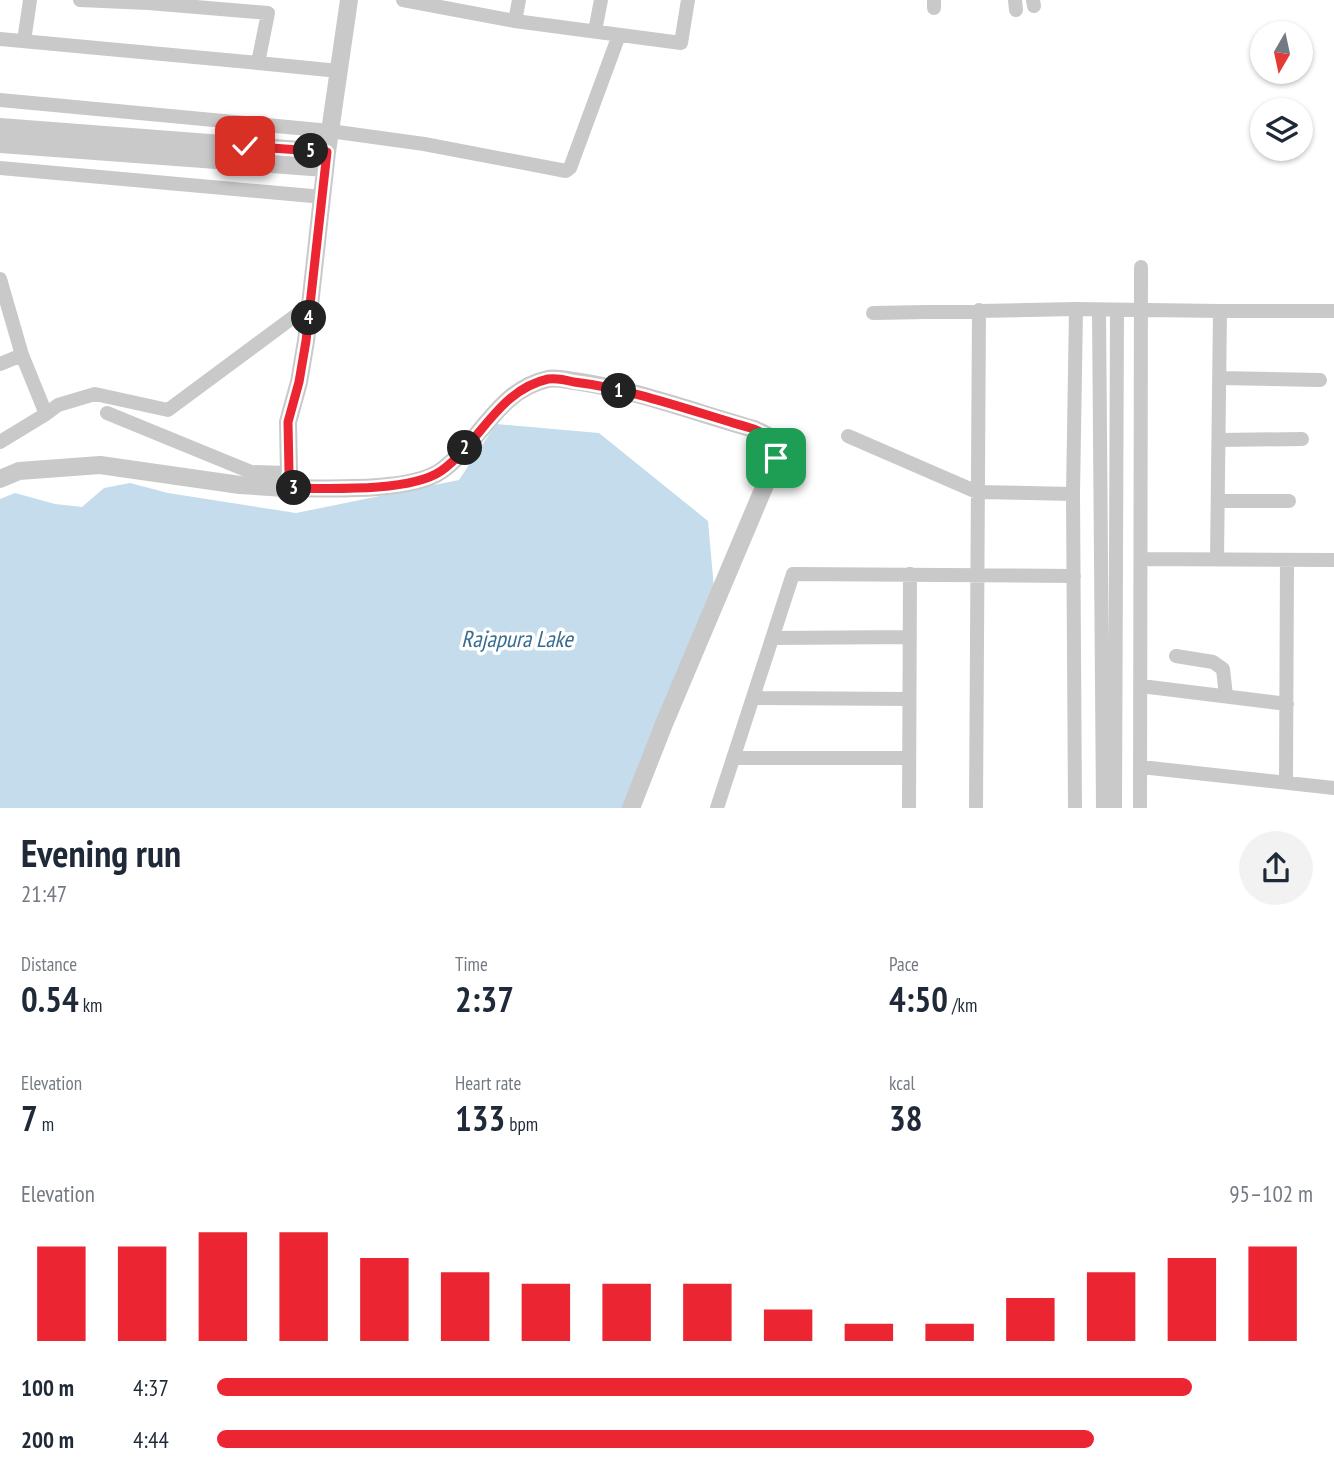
<!DOCTYPE html>
<meta charset="utf-8">
<style>
:root{--surface:#fff;--page:#f2f2f3;--text:#1f2937;--muted:#747a83;--accent:#eb2632}
body{margin:0;font-family:"PT Sans Narrow",sans-serif;background:var(--page);color:var(--text);height:100vh;display:flex;flex-direction:column;font-size:26px;white-space:nowrap}
*{box-sizing:border-box;margin:0}
p{font-size:23px;color:var(--muted)}
.icon{flex:none;width:38px;height:38px;fill:none;stroke:currentColor;stroke-width:2;stroke-linecap:round;stroke-linejoin:round}
.map{position:relative;height:808px;overflow:hidden}
.details{display:flex;flex-direction:column;background:var(--surface);flex:1}
.details>*{flex:none}
.needle{width:46px;rotate:189deg}
.controls{position:absolute;left:1250px;top:21px;display:grid;gap:14px}
.controls a{display:grid;place-items:center;width:63px;height:63px;border-radius:50%;background:var(--surface);box-shadow:0 2px 5px #0004;font-size:35px}
.pin{position:absolute;display:grid;place-items:center;width:60px;height:60px;color:#fff;margin:-30px;border-radius:14px;box-shadow:0 4px 10px #0006}
.km{position:absolute;width:35px;height:35px;margin:-18px;border-radius:50%;background:#222;color:#fff;font-size:19px;line-height:35px;text-align:center}
.round{display:grid;place-items:center;flex:none;width:74px;height:74px;border-radius:37px;background:var(--page)}
.headline{display:flex;align-items:center;justify-content:space-between;height:119px;padding:0 21px}
h1{font-size:38px;font-weight:600;line-height:52px}
.figures{display:grid;grid-template-columns:repeat(3,1fr);gap:10px;height:119px;padding:7px 21px}
.figures div{display:grid;align-content:center}
.figures b{font-size:35px;font-weight:600}
.figures small{font-size:19px;font-weight:400}
.figures p{font-size:19px}
.chart{height:196px;padding:14px 21px}
.chart p{display:flex;justify-content:space-between}
.chart svg{width:100%;height:126px;margin-top:7px;stroke:var(--accent);stroke-width:6}
ul{padding:0 21px;list-style:none;font-size:23px}
li{display:grid;grid-template-columns:112px 84px 1fr;align-items:center;height:52px}
li i{height:18px;border-radius:9px;background:var(--accent)}
.map>svg:first-child{display:block}
.water{fill:#c4dcec}
.lines{fill:none;stroke-linecap:round;stroke-linejoin:round}
.minor{stroke:#c9c9c9;stroke-width:14}
.tertiary{stroke:#c9c9c9;stroke-width:18}
.route-casing{stroke:#fff;stroke-width:14}
.route{stroke:#eb2632;stroke-width:9}
.labels{text-anchor:middle;stroke-width:7;stroke-linejoin:round;paint-order:stroke}
.water-label{font-size:23px;font-style:italic;fill:#386d90;stroke:#fff}
</style>
<div class="map">
<svg width="1334" height="808" viewBox="0 0 1334 808">
<rect width="100%" height="100%" fill="#fff"/>
<path class="water" d="M496,424L599,433L708,521L716,611L633,808H0V499L15,493L55,504L82,507L104,488L130,483L168,493L296,513L459,480Z"/>
<g class="lines">
<path class="minor" d="M403,0L515,21L681,43L688,0
M934,0V8
M1015,0L1016,10
M1033,0L1034,6
M515,21L519,0
M595,31L601,0
M0,39L258,63L268,13L148,3L80,0
M24,41L30,0
M258,63L339,71
M0,100L330,131L424,144L566,171L570,168L619,35
M0,168L323,197
M0,279L22,355L46,414L58,405L95,394L168,410L311,304
M1076,309L1220,311L1217,559
M1099,310L1103,808
M1220,311H1334
M873,313L1076,309L1073,494L1075,808
M0,364L22,355
M1219,378L1320,380
M107,413L251,472L289,473
M848,436L977,492L1073,494
M1219,440L1302,439
M0,442L46,414
M1218,501H1289
M1141,559L1334,560
M772,638L910,637
M1176,656L1213,662L1223,669L1226,696
M1141,686L1287,704
M753,698L909,699
M733,758H909
M1141,767L1334,788
M1286,782L1287,560
M717,808L793,574L1074,576
M909,808L910,574
M976,808L979,310
M1115,808L1117,310
M1140,808L1141,267"/>
<path class="tertiary" d="M0,127L327,152
M0,144L325,168
M0,479L19,471L100,465L240,485L284,488L289,473L288,422L299,382L306,341L327,152L349,0
M284,488C323,488 410,493 441,471C480,443 497,390 548,379C556,377 566,380 574,381C633,389 697,413 754,429C770,437 779,438 776,459L664,724L631,808"/>
</g>
<g class="lines">
<defs>
<path id="route" d="M245,146L327,152L306,341L299,382L288,422L289,473L284,488C323,488 409,493 441,471C480,443 498,390 548,379C556,378 566,380 574,382C633,389 697,413 754,429C770,437 779,438 776,458"/>
</defs>
<use href="#route" class="route-casing"/>
<use href="#route" class="route"/>
</g>
<g class="labels">
<g class="water-label">
<text x="517" y="647">Rajapura Lake</text>
</g>
</g>
</svg>
<div class="controls">
<a><svg class="needle" viewBox="-14 -14 28 28"><path d="M0-13l5 13h-10z" fill="#e53935"/><path d="M0 13l5-13h-10z" fill="#747a83"/></svg></a>
<a><svg class="icon" aria-label="layers" viewBox="0 0 24 24"><path d="M12 4l9 5-9 5-9-5zM3 14l9 5 9-5"/></svg></a>
</div>
<div class="pin" style="left:776px;top:458px;background:#1e9e55"><svg class="icon" aria-label="arrive" viewBox="0 0 24 24"><path d="M6 21V4h12l-3 4 3 4H6"/></svg></div>
<div class="pin" style="left:245px;top:146px;background:#d93025"><svg class="icon" aria-label="check" viewBox="0 0 24 24"><path d="M5 12l5 5 9-10"/></svg></div>
<b class="km" style="left:619px;top:391px">1</b>
<b class="km" style="left:465px;top:448px">2</b>
<b class="km" style="left:294px;top:488px">3</b>
<b class="km" style="left:309px;top:318px">4</b>
<b class="km" style="left:311px;top:151px">5</b>
</div>
<section class="details">
<div class="headline"><div><h1>Evening run</h1><p>21:47</p></div><a class="round"><svg class="icon" aria-label="share" viewBox="0 0 24 24"><path d="M12 15V3M7 8l5-5 5 5M5 13v7h14v-7"/></svg></a></div>
<div class="figures">
<div><p>Distance</p><b>0.54<small> km</small></b></div>
<div><p>Time</p><b>2:37</b></div>
<div><p>Pace</p><b>4:50<small> /km</small></b></div>
</div>
<div class="figures">
<div><p>Elevation</p><b>7<small> m</small></b></div>
<div><p>Heart rate</p><b>133<small> bpm</small></b></div>
<div><p>kcal</p><b>38</b></div>
</div>
<div class="chart"><p><span>Elevation</span>95–102 m</p>
<svg viewBox="0 0 160 44" preserveAspectRatio="none"><path d="M5 44V11M15 44V11M25 44V6M35 44V6M45 44V15M55 44V20M65 44V24M75 44V24M85 44V24M95 44V33M105 44V38M115 44V38M125 44V29M135 44V20M145 44V15M155 44V11"/></svg>
</div>
<ul>
<li><b>100 m</b>4:37<i style="width:89%"></i></li>
<li><b>200 m</b>4:44<i style="width:80%"></i></li>
</ul>
</section>
